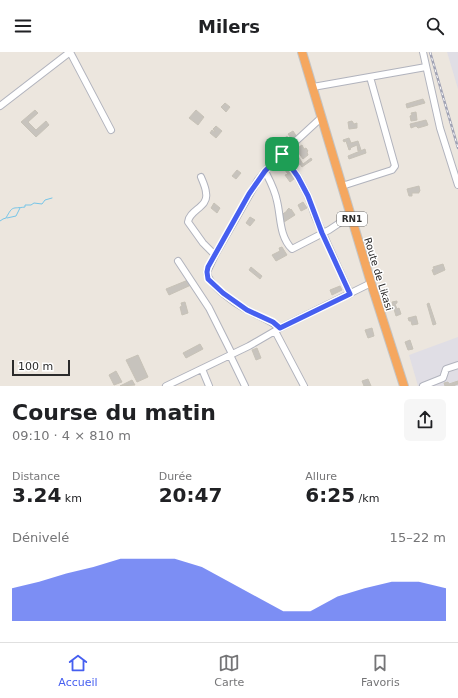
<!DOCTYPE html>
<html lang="fr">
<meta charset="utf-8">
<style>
:root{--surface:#fff;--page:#f6f6f6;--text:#202124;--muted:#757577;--line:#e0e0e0;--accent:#465ff0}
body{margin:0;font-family:"DejaVu Sans",sans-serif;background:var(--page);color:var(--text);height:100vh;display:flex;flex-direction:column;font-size:15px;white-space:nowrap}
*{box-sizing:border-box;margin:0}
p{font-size:13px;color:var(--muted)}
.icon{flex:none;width:22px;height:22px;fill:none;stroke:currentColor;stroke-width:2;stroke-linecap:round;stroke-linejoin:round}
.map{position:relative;height:334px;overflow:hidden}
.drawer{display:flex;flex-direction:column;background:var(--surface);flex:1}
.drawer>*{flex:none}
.scale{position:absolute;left:12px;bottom:10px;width:58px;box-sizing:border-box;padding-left:4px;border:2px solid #2b2b2b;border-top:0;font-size:11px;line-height:14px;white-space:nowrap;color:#2b2b2b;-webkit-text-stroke:3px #fff;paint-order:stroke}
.pin{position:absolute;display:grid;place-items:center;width:34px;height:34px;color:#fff;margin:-17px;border-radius:8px;box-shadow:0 2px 6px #0006}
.round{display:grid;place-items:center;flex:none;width:42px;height:42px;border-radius:6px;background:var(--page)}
.summary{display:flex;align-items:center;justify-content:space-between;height:68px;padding:0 12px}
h1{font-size:22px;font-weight:700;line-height:30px}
.metrics{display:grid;grid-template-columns:repeat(3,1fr);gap:6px;height:68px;padding:4px 12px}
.metrics div{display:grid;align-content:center}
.metrics b{font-size:20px;font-weight:700}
.metrics small{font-size:11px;font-weight:400}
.metrics p{font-size:11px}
.chart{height:112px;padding:8px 12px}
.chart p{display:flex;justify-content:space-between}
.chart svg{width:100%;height:72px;margin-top:4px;fill:var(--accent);opacity:.7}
header{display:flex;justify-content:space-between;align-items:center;height:52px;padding:0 12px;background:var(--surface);font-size:18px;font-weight:700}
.tab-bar{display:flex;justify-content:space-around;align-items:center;height:56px;border-top:1px solid var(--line);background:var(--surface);font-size:11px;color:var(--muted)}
.tab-bar a{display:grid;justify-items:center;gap:2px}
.tab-bar .current{color:var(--accent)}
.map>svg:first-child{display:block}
.industrial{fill:#e0dee5}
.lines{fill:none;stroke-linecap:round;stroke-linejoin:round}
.stream{stroke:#76c5e8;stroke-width:1}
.building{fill:#c7c3bd;stroke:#c7c2b7}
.minor-casing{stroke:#b1b3bd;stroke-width:8}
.highway-casing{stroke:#c4c4c4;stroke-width:10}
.minor{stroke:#fff;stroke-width:6}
.highway{stroke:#f5a75f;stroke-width:8}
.rail-casing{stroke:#a0a2b4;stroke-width:2.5}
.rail{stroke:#fff;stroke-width:1;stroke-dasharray:3;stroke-linecap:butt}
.route-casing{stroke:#fff;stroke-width:8}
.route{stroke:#465ff0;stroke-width:5}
.labels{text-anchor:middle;stroke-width:3;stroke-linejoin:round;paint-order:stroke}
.shield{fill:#fff;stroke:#6b6b6b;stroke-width:1}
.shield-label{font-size:9px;font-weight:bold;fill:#2b2b2b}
.street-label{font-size:10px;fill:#2b2b2b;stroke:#fff}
</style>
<header><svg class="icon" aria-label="menu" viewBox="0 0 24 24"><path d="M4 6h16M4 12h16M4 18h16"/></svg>Milers<svg class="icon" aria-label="search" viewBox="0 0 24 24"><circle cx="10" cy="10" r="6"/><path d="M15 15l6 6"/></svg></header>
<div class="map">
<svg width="458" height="334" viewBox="0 0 458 334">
<rect width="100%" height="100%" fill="#ece6de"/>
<path class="industrial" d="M447,0H458V37Z
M458,285V334H418L409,303Z"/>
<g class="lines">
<path class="stream" d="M7,166L16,164L20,156
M0,169L3,167L6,166C13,153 12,157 25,155V153H31L34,151L42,152L45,148L52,146"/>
</g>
<path class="building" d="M423,47L425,51L407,56L406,52Z
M225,51L230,55L226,60L221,55Z
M35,58L38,61L28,70L36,78L46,69L49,73L36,85L21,70Z
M196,58L204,65L198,73L189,66Z
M416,60L417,68L411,69L410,64L412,63L411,61Z
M426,68L428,73L425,74L418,76L416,74L411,76L410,72Z
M352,69L354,72L357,71V76L349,77L348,70Z
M216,74L222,79L216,86L210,81L212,78L215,80V79L213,77Z
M293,79L297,85L293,89L288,82Z
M287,84L291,90L285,94L281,89Z
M349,86L351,91L358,89L361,98L358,99L357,93L350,96L351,97L349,98L346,89L344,90L343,88Z
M302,93L304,97L306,96L308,99L307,100L308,103L303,107L296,97Z
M294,95L295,97L294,98L303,112L311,106L312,108L302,115L300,112L293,116L292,115L299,110L292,100L291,101L289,98Z
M365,97L366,101L349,107L348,104Z
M282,108L294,125L293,126L294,127L290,130L285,123L288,122L280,112L277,114L275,112Z
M237,118L241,121L236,127L232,124Z
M419,134L420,139L419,140V141H412V144H409L407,137Z
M303,150L307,156L301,159L298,153Z
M214,151L220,156L217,161L211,156Z
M289,156L290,158L291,157L295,163L284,170L280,164L287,159V158Z
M250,165L255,168L250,174L246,171Z
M282,195L287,203L276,209L272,203L280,199L279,196Z
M443,212L445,218L434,223L432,218L434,217L433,215Z
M251,215L262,224L260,227L249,218Z
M188,228L191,233L169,243L166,237Z
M340,234L342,238L332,243L330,238Z
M397,249V251L395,252L397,257L399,256L401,262L396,264L392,250Z
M185,250L188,261L182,263L180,255L182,254L181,251Z
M429,251L436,272L433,273L427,252Z
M416,264L418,272L412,273L411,269H409L408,266Z
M372,276L374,284L368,286L365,278Z
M410,288L413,297L408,298L405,290Z
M200,292L203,297L186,306L183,301Z
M257,296L261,306L256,308L252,298Z
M138,303L148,325L137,330L126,308Z
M116,319L122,330L114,333L109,323Z
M368,327L371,334H364L362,329Z
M132,328L135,333L120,334Z
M458,329V332L453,334H445L444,331L448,330L449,332Z"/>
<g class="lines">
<defs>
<path id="minor" d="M423,0L440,76L458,133
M313,35L426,15
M0,54L70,0L111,78
M282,102L298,125L308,144L315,164L350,242
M265,119C270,129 275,138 277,149C281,165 279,184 292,197L329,178L341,170L352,166
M201,125C203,130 206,136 206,141C209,155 189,158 188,170L203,191L215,203
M342,134L392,118L395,114L370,25
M178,209L209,256L232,302
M280,276C270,268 259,264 247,258C236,252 208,233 207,220L215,203L258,128L271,112L322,65
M275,279L304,334
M230,303L245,334
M202,317L209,334
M166,334L249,294L280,276L371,231
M423,334L443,326L446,317L458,313"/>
<path id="highway" d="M302,0L371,231L404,334"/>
</defs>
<use href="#minor" class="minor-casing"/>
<use href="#highway" class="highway-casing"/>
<use href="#minor" class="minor"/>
<use href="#highway" class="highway"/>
<defs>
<path id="rail" d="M430,0L458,96"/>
</defs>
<use href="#rail" class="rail-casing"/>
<use href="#rail" class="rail"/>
</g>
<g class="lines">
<defs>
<path id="route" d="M282,102L298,125L308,144L322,181L350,242L280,276L273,270L247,258L223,241L208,227L207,220L208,215L249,142L265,119Z"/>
</defs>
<use href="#route" class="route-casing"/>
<use href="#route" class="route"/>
</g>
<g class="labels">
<rect class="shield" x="337" y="160" width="30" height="14" rx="3"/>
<g class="shield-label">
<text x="352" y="170">RN1</text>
</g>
<g class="street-label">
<text transform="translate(379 222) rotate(73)" y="4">Route de Likasi</text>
</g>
</g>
</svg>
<div class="scale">100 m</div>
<div class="pin" style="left:282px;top:102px;background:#1e9e55"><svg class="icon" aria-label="arrive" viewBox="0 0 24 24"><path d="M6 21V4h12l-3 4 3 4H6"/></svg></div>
</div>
<section class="drawer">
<div class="summary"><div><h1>Course du matin</h1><p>09:10 · 4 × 810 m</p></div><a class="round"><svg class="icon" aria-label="share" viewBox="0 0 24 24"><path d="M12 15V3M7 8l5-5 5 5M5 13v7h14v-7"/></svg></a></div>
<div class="metrics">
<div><p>Distance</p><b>3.24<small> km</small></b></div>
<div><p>Durée</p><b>20:47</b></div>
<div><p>Allure</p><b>6:25<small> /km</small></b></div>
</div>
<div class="chart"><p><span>Dénivelé</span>15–22 m</p>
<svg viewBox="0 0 160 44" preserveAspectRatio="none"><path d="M0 44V24L10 20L20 15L30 11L40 6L50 6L60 6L70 11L80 20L90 29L100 38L110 38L120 29L130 24L140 20L150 20L160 24V44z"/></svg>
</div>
</section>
<nav class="tab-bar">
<a class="current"><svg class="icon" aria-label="home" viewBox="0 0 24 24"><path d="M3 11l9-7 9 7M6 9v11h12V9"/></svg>Accueil</a>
<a><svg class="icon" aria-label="map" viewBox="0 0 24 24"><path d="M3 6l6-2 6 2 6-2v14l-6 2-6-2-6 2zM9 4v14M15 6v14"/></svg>Carte</a>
<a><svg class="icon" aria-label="saved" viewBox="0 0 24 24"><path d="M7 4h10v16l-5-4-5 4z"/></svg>Favoris</a>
</nav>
